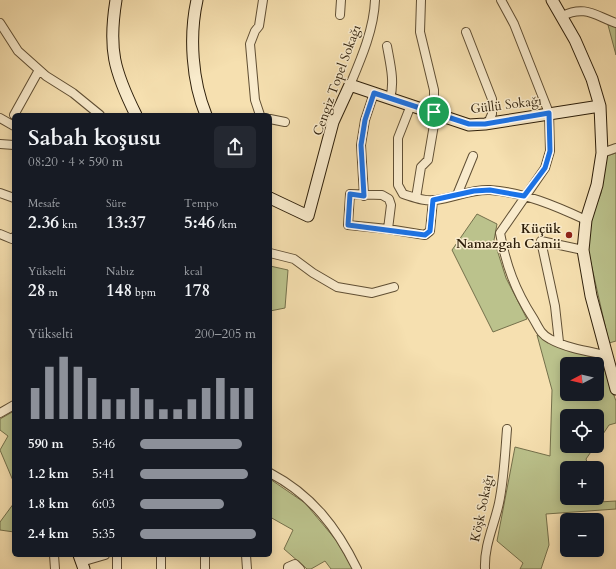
<!DOCTYPE html>
<html lang="tr">
<meta charset="utf-8">
<style>
:root{--surface:#171b24;--page:#242831;--text:#f1f3f6;--muted:#9ea1a6;--accent:#8c9099}
body{margin:0;font-family:Cardo,serif;background:var(--page);color:var(--text);height:100vh;display:flex;flex-direction:column;font-size:15px;white-space:nowrap}
*{box-sizing:border-box;margin:0}
p{font-size:13px;color:var(--muted)}
.icon{flex:none;width:22px;height:22px;fill:none;stroke:currentColor;stroke-width:2;stroke-linecap:round;stroke-linejoin:round}
.map{position:relative;flex:1;overflow:hidden}
.drawer{position:absolute;left:12px;top:113px;width:260px;height:444px;display:flex;flex-direction:column;background:var(--surface);border-radius:6px;box-shadow:0 2px 10px #0003}
.drawer>*{flex:none}
.needle{width:26px;rotate:263deg}
.fabs{position:absolute;left:560px;top:357px;display:grid;gap:8px}
.fabs a{display:grid;place-items:center;width:44px;height:44px;border-radius:6px;background:var(--surface);box-shadow:0 2px 10px #0003;font-size:20px}
.pin{position:absolute;display:grid;place-items:center;width:34px;height:34px;color:#fff;margin:-17px;border:2px solid #fff;border-radius:50%;box-shadow:0 1px 4px #0007}
.round{display:grid;place-items:center;flex:none;width:42px;height:42px;border-radius:6px;background:var(--page)}
.head{display:flex;align-items:center;justify-content:space-between;height:68px;padding:0 16px}
h1{font-size:22px;font-weight:700;line-height:30px}
.figures{display:grid;grid-template-columns:repeat(3,1fr);gap:6px;height:68px;padding:4px 16px}
.figures div{display:grid;align-content:center}
.figures b{font-size:17px;font-weight:700}
.figures small{font-size:11px;font-weight:400}
.figures p{font-size:11px}
.chart{height:112px;padding:8px 16px}
.chart p{display:flex;justify-content:space-between}
.chart svg{width:100%;height:72px;margin-top:4px;stroke:var(--accent);stroke-width:6}
ul{padding:0 16px;list-style:none;font-size:13px}
li{display:grid;grid-template-columns:64px 48px 1fr;align-items:center;height:30px}
li i{height:10px;border-radius:5px;background:var(--accent)}
.map>svg:first-child{display:block}
.green{fill:#bbc28c;stroke:#74704b;fill-rule:evenodd}
.lines{fill:none;stroke-linecap:round;stroke-linejoin:round}
.street-casing{stroke:#604f34;stroke-width:10}
.secondary-casing{stroke:#2e1f0a;stroke-width:13}
.street{stroke:#f9ebcc;stroke-width:8}
.secondary{stroke:#f9ebcc;stroke-width:11}
.route-casing{stroke:#fff;stroke-width:8}
.route{stroke:#1a73e8;stroke-width:5}
.poi-dot{fill:#8f2418;stroke:#f9ebcc;stroke-width:1.5}
.labels{text-anchor:middle;stroke-width:3;stroke-linejoin:round;paint-order:stroke}
.street-label{font-size:13px;fill:#2e1f0a;stroke:#f9ebcc}
.poi-label{font-size:13px;font-weight:bold;fill:#2e1f0a;stroke:#f9ebcc;text-anchor:end}
</style>
<div class="map">
<svg width="616" height="569" viewBox="0 0 616 569">
<rect width="100%" height="100%" fill="#f6e0b0"/>
<filter id="stains"><feTurbulence type="fractalNoise" baseFrequency=".005" numOctaves="4"/><feColorMatrix values="0 0 0 0 .2 0 0 0 0 .09 0 0 0 0 .02 0 0 0 .5 -.17"/></filter>
<radialGradient id="worn" r=".72"><stop offset=".6" stop-color="#630" stop-opacity="0"/><stop offset="1" stop-color="#630" stop-opacity=".3"/></radialGradient>
<path class="green" d="M608,25L616,26V55Z
M616,153V341L609,343L588,250L591,219L601,193L604,157Z
M477,214L497,224L494,240L506,278L527,319L493,332L452,250Z
M270,266L288,270L285,308L270,311Z
M537,335L563,348L601,360L616,401V423L609,425L597,443V416H567V446H595L586,459L589,468H567V498H597V495L599,502L616,501V509L546,514L549,545L541,569H520L523,563L497,541L515,447L550,456L552,390ZM567,364H597V394H567Z
M14,411V483L0,450L8,436L0,430V419Z
M270,479L305,503L336,540L353,569H331L325,561L311,569H307L284,549L293,530L270,517Z
M14,503V532L0,530V522Z"/>
<g class="lines">
<defs>
<path id="street" d="M421,0L420,32L434,90V112
M501,0L514,24L549,113L550,151L545,168L500,233C506,265 515,290 533,318C538,326 540,334 550,339C566,348 587,351 606,355
M340,15L341,0
M562,16C585,5 594,15 616,23
M0,23L18,51L46,76L73,93L100,115
M466,32L492,99V114L488,123
M387,46C390,63 395,82 390,98
M350,85C361,59 374,29 375,0
M411,105L398,138V185L403,194C413,197 425,202 436,200C454,198 471,189 490,190C523,192 556,206 586,220
M14,115L39,70
M260,115L255,100L250,44L255,31L259,26L263,0
M0,118L14,126
M270,119L285,122
M0,144L14,145
M602,153L616,148
M0,193L14,198
M457,195L473,156
M364,196L361,145L365,120L374,93
M416,198L421,167L428,160L436,113
M388,229L348,225L350,194L382,195L389,199L391,205L388,229L425,235L430,231L433,200
M0,234L12,239L14,237
M270,253L294,259L313,273L337,287L372,293L394,287
M559,342L555,306L541,241L583,250
M0,413L14,405
M270,473C312,495 337,528 357,569
M54,555L55,569
M117,555V569
M161,555V569
M205,555V569
M246,555L247,569
M81,562L105,555
M288,569V567L295,564L300,569
M485,569C484,545 494,526 499,503C504,479 505,454 507,429"/>
<path id="secondary" d="M116,0C108,49 114,71 136,115
M197,0C189,36 192,81 206,115
M552,0L575,40L592,79L600,106L602,153L597,185L586,220L583,250L591,296L616,389
M270,198L308,216L333,122L350,85L469,125L485,124L600,106
M79,555L84,569"/>
</defs>
<use href="#street" class="street-casing"/>
<use href="#secondary" class="secondary-casing"/>
<use href="#street" class="street"/>
<use href="#secondary" class="secondary"/>
</g>
<g class="lines">
<defs>
<path id="route" d="M374,93L469,124H485L549,113L550,151L545,168L524,196L490,190L474,191L433,200L430,231L425,235L348,225L350,194L364,196L361,145L365,120Z"/>
</defs>
<use href="#route" class="route-casing"/>
<use href="#route" class="route"/>
</g>
<circle class="poi-dot" cx="569" cy="235" r="4"/>
<g class="labels">
<g class="street-label">
<text transform="translate(336 80) rotate(-70)" y="5">Cengiz Topel Sokağı</text>
<text transform="translate(506 104) rotate(-7)" y="5">Güllü Sokağı</text>
<text transform="translate(481 508) rotate(-78)" y="5">Köşk Sokağı</text>
</g>
<g class="poi-label">
<text x="561" y="233">Küçük<tspan x="561" dy="15">Namazgah Camii</tspan></text>
</g>
</g>
<rect width="100%" height="100%" filter="url(#stains)"/>
<rect width="100%" height="100%" fill="url(#worn)"/>
</svg>
<div class="fabs">
<a><svg class="needle" viewBox="-14 -14 28 28"><path d="M0-13l5 13h-10z" fill="#e53935"/><path d="M0 13l5-13h-10z" fill="#9ea1a6"/></svg></a>
<a><svg class="icon" aria-label="locate" viewBox="0 0 24 24"><circle cx="12" cy="12" r="6"/><path d="M12 2v4M12 18v4M2 12h4M18 12h4"/></svg></a>
<a>+</a>
<a>−</a>
</div>
<div class="pin" style="left:434px;top:112px;background:#1e9e55"><svg class="icon" aria-label="arrive" viewBox="0 0 24 24"><path d="M6 21V4h12l-3 4 3 4H6"/></svg></div>
<section class="drawer">
<div class="head"><div><h1>Sabah koşusu</h1><p>08:20 · 4 × 590 m</p></div><a class="round"><svg class="icon" aria-label="share" viewBox="0 0 24 24"><path d="M12 15V3M7 8l5-5 5 5M5 13v7h14v-7"/></svg></a></div>
<div class="figures">
<div><p>Mesafe</p><b>2.36<small> km</small></b></div>
<div><p>Süre</p><b>13:37</b></div>
<div><p>Tempo</p><b>5:46<small> /km</small></b></div>
</div>
<div class="figures">
<div><p>Yükselti</p><b>28<small> m</small></b></div>
<div><p>Nabız</p><b>148<small> bpm</small></b></div>
<div><p>kcal</p><b>178</b></div>
</div>
<div class="chart"><p><span>Yükselti</span>200–205 m</p>
<svg viewBox="0 0 160 44" preserveAspectRatio="none"><path d="M5 44V25M15 44V12M25 44V6M35 44V12M45 44V19M55 44V32M65 44V32M75 44V25M85 44V32M95 44V38M105 44V38M115 44V32M125 44V25M135 44V19M145 44V25M155 44V25"/></svg>
</div>
<ul>
<li><b>590 m</b>5:46<i style="width:88%"></i></li>
<li><b>1.2 km</b>5:41<i style="width:93%"></i></li>
<li><b>1.8 km</b>6:03<i style="width:72%"></i></li>
<li><b>2.4 km</b>5:35<i style="width:100%"></i></li>
</ul>
</section>
</div>
